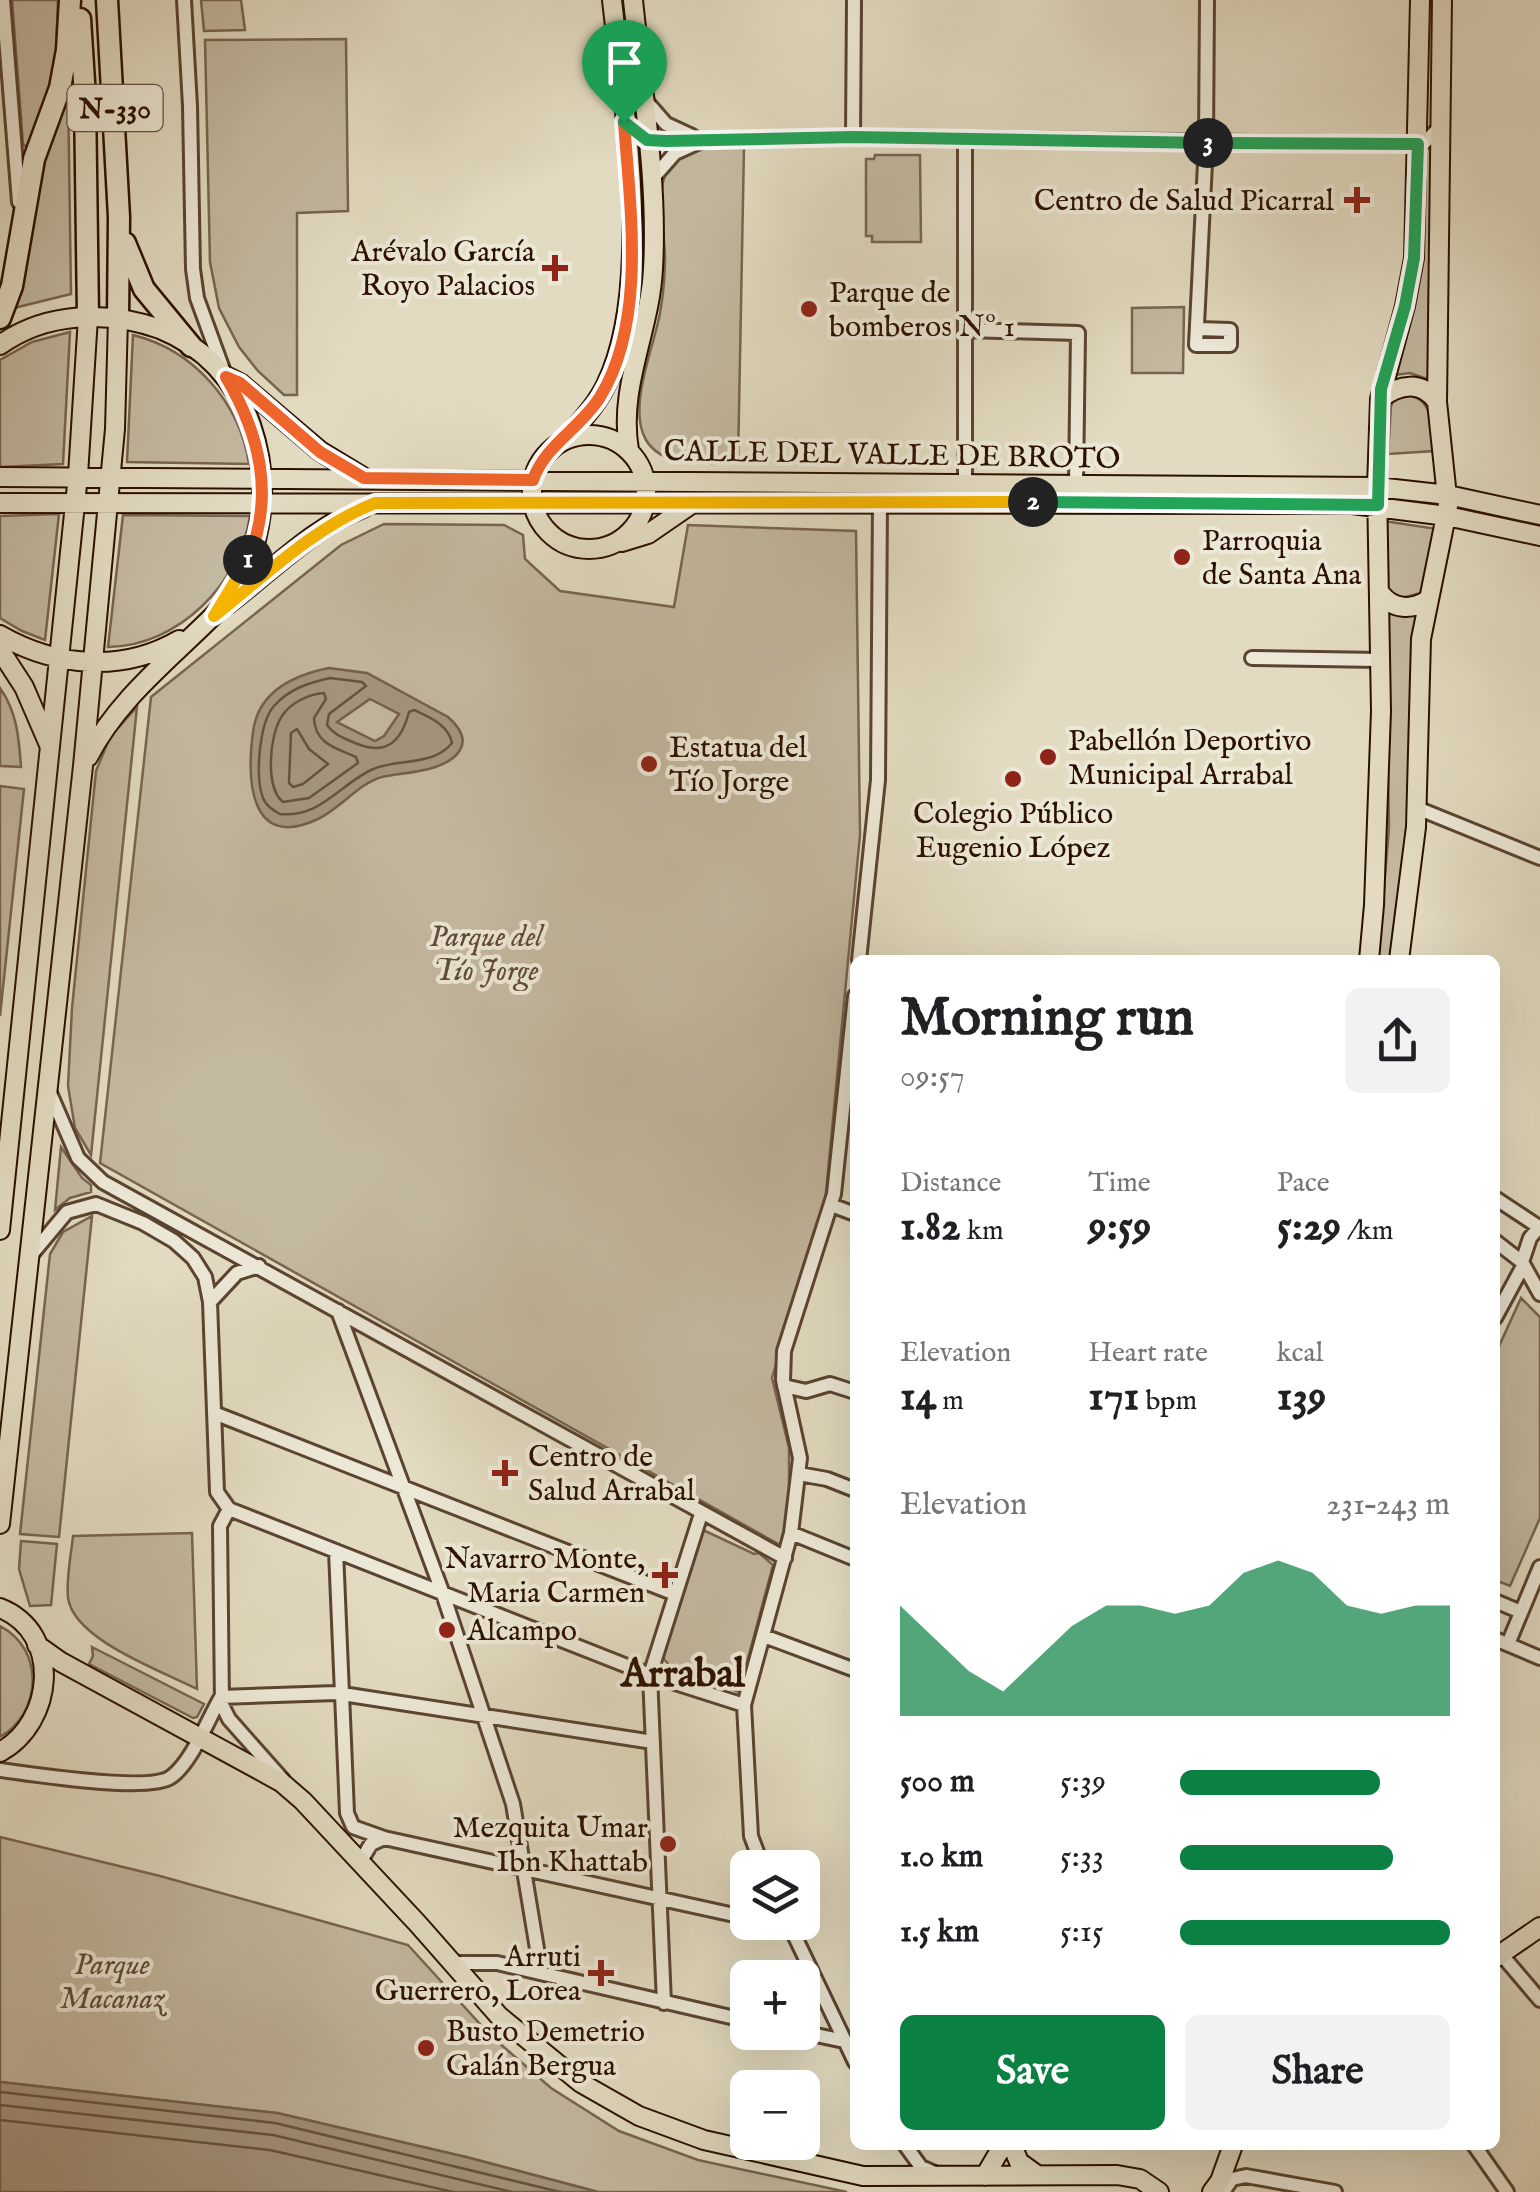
<!DOCTYPE html>
<meta charset="utf-8">
<style>
:root{--surface:#fff;--page:#f2f2f2;--text:#202124;--muted:#757577;--accent:#0b8043}
body{margin:0;font-family:"IM FELL English",serif;background:var(--page);color:var(--text);height:100vh;display:flex;flex-direction:column;font-size:38px;white-space:nowrap}
*{box-sizing:border-box;margin:0}
p{font-size:32px;color:var(--muted)}
.icon{flex:none;width:55px;height:55px;fill:none;stroke:currentColor;stroke-width:2;stroke-linecap:round;stroke-linejoin:round}
.map{position:relative;flex:1;overflow:hidden}
.sheet{position:absolute;left:850px;top:955px;width:650px;height:1195px;display:flex;flex-direction:column;background:var(--surface);border-radius:15px;box-shadow:0 10px 40px #0002}
.sheet>*{flex:none}
.controls{position:absolute;left:730px;top:1850px;display:grid;gap:20px}
.controls a{display:grid;place-items:center;width:90px;height:90px;border-radius:15px;background:var(--surface);box-shadow:0 10px 40px #0002;font-size:50px}
.pin{position:absolute;display:grid;place-items:center;width:85px;height:85px;color:#fff;margin:-102px -42px;border-radius:50% 50% 50% 0;rotate:-45deg;box-shadow:0 0 10px #0007}
.pin .icon{rotate:45deg}
.km{position:absolute;width:50px;height:50px;margin:-25px;border-radius:50%;background:#222;color:#fff;font-size:28px;line-height:50px;text-align:center}
.round{display:grid;place-items:center;flex:none;width:105px;height:105px;border-radius:15px;background:var(--page)}
.head{display:flex;align-items:center;justify-content:space-between;height:170px;padding:0 50px}
h1{font-size:55px;font-weight:700;line-height:75px}
.stats{display:grid;grid-template-columns:repeat(3,1fr);gap:15px;height:170px;padding:10px 50px}
.stats div{display:grid;align-content:center}
.stats b{font-size:42px;font-weight:700}
.stats small{font-size:28px;font-weight:400}
.stats p{font-size:28px}
.chart{height:280px;padding:20px 50px}
.chart p{display:flex;justify-content:space-between}
.chart svg{width:100%;height:180px;margin-top:10px;fill:var(--accent);opacity:.7}
.primary-button{display:flex;gap:20px;margin-top:auto;padding:20px 50px}
.primary-button a{flex:1;height:115px;border-radius:15px;background:var(--accent);color:#fff;font-size:40px;font-weight:700;line-height:115px;text-align:center}
.primary-button a+a{background:var(--page);color:var(--text)}
ul{padding:0 50px;list-style:none;font-size:32px}
li{display:grid;grid-template-columns:160px 120px 1fr;align-items:center;height:75px}
li i{height:25px;border-radius:12px;background:var(--accent)}
.map>svg:first-child{display:block}
.green{fill:#c3b8a0;stroke:#786450;stroke-width:2.5}
.water{fill:#a4967f;stroke:#74604c;stroke-width:2.5;fill-rule:evenodd}
.lines{fill:none;stroke-linecap:round;stroke-linejoin:round}
.shore{stroke:#685340;stroke-width:2.5}
.minor-casing{stroke:#5a4330;stroke-width:18}
.major-casing{stroke:#2c1000;stroke-width:22}
.highway-casing{stroke:#2c1000;stroke-width:25}
.minor{stroke:#ece8d7;stroke-width:12}
.major{stroke:#e2dbc1;stroke-width:18}
.highway{stroke:#e2dbc1;stroke-width:20}
.split-1-casing{stroke:#fff;stroke-width:20}
.split-2-casing{stroke:#fff;stroke-width:20}
.split-3-casing{stroke:#fff;stroke-width:20}
.split-4-casing{stroke:#fff;stroke-width:20}
.split-1{stroke:#f0652b;stroke-width:12}
.split-2{stroke:#f5b400;stroke-width:12}
.split-3{stroke:#22a559;stroke-width:12}
.split-4{stroke:#22a559;stroke-width:12}
.poi-dot{fill:#8f2418;stroke:#ece8d7;stroke-width:4}
.labels{text-anchor:middle;stroke-width:8;stroke-linejoin:round;paint-order:stroke}
.shield{fill:#ece8d7;stroke:#665140;stroke-width:2.5}
.shield-label{font-size:28px;font-weight:bold;fill:#2c1000}
.poi-label{font-size:30px;fill:#2c1000;stroke:#ece8d7;text-anchor:start}
.street-label{font-size:30px;fill:#2c1000;stroke:#ece8d7}
.park-label{font-size:30px;font-style:italic;fill:#614b38;stroke:#ece8d7}
.district-label{font-size:40px;font-weight:bold;fill:#2c1000;stroke:#ece8d7}
</style>
<div class="map">
<svg width="1540" height="2192" viewBox="0 0 1540 2192">
<rect width="100%" height="100%" fill="#e2dbc1"/>
<filter id="stains"><feTurbulence type="fractalNoise" baseFrequency=".002" numOctaves="4"/><feColorMatrix values="0 0 0 0 .2 0 0 0 0 .09 0 0 0 0 .02 0 0 0 .5 -.17"/></filter>
<radialGradient id="worn" r=".72"><stop offset=".6" stop-color="#630" stop-opacity="0"/><stop offset="1" stop-color="#630" stop-opacity=".3"/></radialGradient>
<path class="green" d="M12,0H58L55,78L31,147L27,148L23,144Z
M201,0H241L245,30L204,31Z
M346,39L348,211L297,213V395H284L258,371L239,347L219,308L210,262L205,40Z
M68,88L71,294L14,308L35,185Z
M1437,145L1433,381L1410,373L1394,375L1425,149Z
M708,148H744L738,463C709,462 664,470 646,440C627,408 654,347 660,313C663,296 665,277 665,259C665,233 656,200 665,175C671,156 691,152 708,148Z
M875,155H920L921,242H872V236H866V159H874Z
M1184,307L1183,373H1132V308Z
M70,332L63,464L0,467V360L32,342Z
M133,335C194,350 240,403 249,464L127,462Z
M1405,394C1435,398 1431,426 1434,451L1388,454L1391,406L1394,399Z
M59,514L45,640L22,631L0,618V516Z
M123,515L250,516C240,583 179,646 108,647Z
M1384,521L1437,529L1424,592L1402,598L1385,589Z
M384,524L504,525L523,535L525,559L560,591L674,607L688,525L856,531L860,835L825,1203L772,1378L789,1448V1524L787,1537L780,1545L100,1163L151,697L341,545Z
M1385,607L1420,610L1408,821L1393,960H1378L1389,828Z
M0,688C17,712 19,738 21,767L0,766Z
M137,707L91,1155L75,1128L68,1086L72,1008L96,771L110,737Z
M0,786L24,789L0,1016Z
M61,1147L82,1178L91,1185V1192L70,1198L55,1210Z
M92,1216L59,1537L20,1534L50,1254L63,1232Z
M1521,1298L1540,1317V1518L1510,1586L1495,1580V1355Z
M703,1530L754,1554L759,1553L773,1565L739,1692L670,1666L663,1658Z
M192,1533L197,1689C162,1671 74,1640 68,1598C66,1578 71,1556 73,1536Z
M21,1541L57,1544L51,1605L30,1606L19,1569Z
M0,1626C45,1649 42,1713 0,1737Z
M92,1647L204,1704L197,1717L193,1718L89,1664L93,1656Z
M0,1837L160,1876L408,1945L490,2035L551,2088L619,2131L698,2160L847,2192H598L466,2157L277,2113L0,2082Z"/>
<path class="water" d="M329,668L367,673L448,717C457,725 468,737 460,750C447,772 405,772 382,777C359,783 341,808 318,819C248,852 247,777 253,732C258,691 294,675 329,668ZM370,699L399,714L384,736L375,741L337,722Z
M0,2082L277,2113L466,2157L598,2192H0Z"/>
<g class="lines">
<path class="shore" d="M330,678L362,682L366,686L329,714L327,725C334,735 344,738 355,743C385,756 401,743 409,712L414,710C429,717 449,725 452,743C433,767 396,758 371,770C338,786 320,818 280,814C273,810 266,806 263,798C255,777 259,723 274,706C289,689 308,683 330,678Z
M324,693L326,699L314,718C315,744 336,748 356,757L358,763L309,798L283,802C265,788 269,735 282,716C290,703 309,694 324,693Z
M297,729L309,749L328,764L303,784L293,787L289,783L291,733Z
M0,2092L275,2123L560,2192
M0,2105L273,2135L512,2192
M0,2120L270,2150L453,2192"/>
<defs>
<path id="minor" d="M3,0L19,202
M184,0L190,106L193,269L197,298L224,372
M646,101L666,124L692,136
M624,123L647,140L666,141L853,137L1408,144L1425,142L1441,126
M853,137L854,0
M652,179L675,153L697,143
M1199,329L1230,330V345H1196L1206,143L1207,0
M965,330L1078,333L1076,484
M965,482V139
M1252,658L1381,660
M1417,808L1540,858
M859,960L878,780L880,502
M50,1093L78,1158L103,1182L785,1558
M1495,1198L1539,1227
M831,1205L855,1214
M1540,1226L1530,1238L1522,1262L1540,1294
M1495,1241L1522,1262
M32,1254L67,1212L96,1204L143,1223L174,1241L193,1258L205,1277L210,1302L217,1492L229,1509L650,1675L744,1705
M210,1302L237,1273L259,1266
M338,1311L443,1594L513,1804L541,1973
M1495,1318L1523,1266
M784,1386L806,1391L830,1384L855,1392
M214,1413L675,1594
M799,1474L827,1479L855,1490
M229,1509L220,1526L222,1705L229,1719L283,1780
M791,1533L855,1559
M336,1551L347,1813L353,1827L384,1838L748,1918
M1495,1601L1521,1612
M764,1636L855,1670
M1495,1639L1540,1658
M1508,1644L1540,1567
M221,1697L336,1693L653,1742
M0,1770C31,1774 149,1793 171,1777C192,1762 208,1719 221,1697
M360,1862L371,1844L384,1838
M763,1868L751,1836L744,1705L791,1533L800,1458L783,1380L784,1351L834,1194L855,996
M770,1922L790,1927
M788,1922L855,2062
M1501,1954L1540,2000
M452,1963H497L748,2021
M664,2003L650,1675L701,1514
M802,2032L844,2041
M905,2145L921,2167L937,2174
M1474,2145L1507,2192
M1223,2192L1232,2179L1246,2176L1335,2192"/>
<path id="major" d="M0,345C46,312 108,310 160,329C204,347 235,380 251,425C273,489 263,566 213,616C168,661 118,699 88,757
M228,377L240,383L320,451L363,477
M1380,399C1399,384 1422,380 1437,402
M532 492a57 57 0 1 1 114 0a57 57 0 1 1-114 0Z
M565,440C579,423 596,406 606,385C654,286 624,108 612,0
M629,450C618,387 650,331 653,269C658,179 642,89 633,0
M0,477L1377,487L1448,495L1540,515
M0,503L1352,504L1447,516L1540,536
M622,542L648,534L693,503
M1381,594C1393,610 1412,610 1428,600
M228,604C273,570 312,528 365,507
M0,635C56,667 122,673 179,640
M0,650L24,687L50,747
M1369,960L1374,905L1381,711L1377,487L1380,399L1405,306L1414,258L1420,0
M1399,960L1416,827L1421,639L1448,506L1437,402L1442,0
M0,1230L78,475L88,317
M0,1524L83,766L115,429L118,318
M0,1608C63,1633 54,1723 0,1752
M37,1645L61,1662L281,1782L303,1801L418,1924L499,2016L581,2083L639,2116L704,2140L863,2176L1117,2175L1140,2179L1159,2192
M1495,1958L1540,1927
M1012,2145L1019,2162L1037,2175
M985,2176L1003,2145
M1212,2192L1220,2181L1233,2145"/>
<path id="highway" d="M107,0L119,217L118,318
M80,19L85,97L88,317
M125,243L144,289L191,346
M0,318L12,286L34,159L60,88L67,50L70,0"/>
</defs>
<use href="#minor" class="minor-casing"/>
<use href="#major" class="major-casing"/>
<use href="#highway" class="highway-casing"/>
<use href="#minor" class="minor"/>
<use href="#major" class="major"/>
<use href="#highway" class="highway"/>
</g>
<g class="lines">
<defs>
<path id="split-1" d="M248,560C275,496 260,435 226,377L240,383L320,452L364,478L533,480C545,445 580,429 600,397C647,321 630,207 624,122"/>
<path id="split-2" d="M248,560L214,616C266,575 313,528 375,503L1033,502"/>
<path id="split-3" d="M1033,502L1378,505L1381,389L1405,306L1414,258L1418,144L1208,143"/>
<path id="split-4" d="M624,122L647,140L666,141L853,137L1208,143"/>
</defs>
<use href="#split-1" class="split-1-casing"/>
<use href="#split-2" class="split-2-casing"/>
<use href="#split-3" class="split-3-casing"/>
<use href="#split-4" class="split-4-casing"/>
<use href="#split-1" class="split-1"/>
<use href="#split-2" class="split-2"/>
<use href="#split-3" class="split-3"/>
<use href="#split-4" class="split-4"/>
</g>
<g class="poi-dot">
<path d="M1352 185h10v10h10v10h-10v10h-10v-10h-10v-10h10z"/>
<path d="M550 253h10v10h10v10h-10v10h-10v-10h-10v-10h10z"/>
<circle cx="809" cy="309" r="10"/>
<circle cx="1182" cy="557" r="10"/>
<circle cx="1048" cy="757" r="10"/>
<circle cx="649" cy="764" r="10"/>
<circle cx="1013" cy="779" r="10"/>
<path d="M500 1458h10v10h10v10h-10v10h-10v-10h-10v-10h10z"/>
<path d="M660 1560h10v10h10v10h-10v10h-10v-10h-10v-10h10z"/>
<circle cx="447" cy="1630" r="10"/>
<circle cx="668" cy="1844" r="10"/>
<path d="M596 1958h10v10h10v10h-10v10h-10v-10h-10v-10h10z"/>
<circle cx="426" cy="2048" r="10"/>
</g>
<g class="labels">
<rect class="shield" x="67.5" y="85" width="95" height="46" rx="8"/>
<g class="shield-label">
<text x="115" y="118">N-330</text>
</g>
<g class="poi-label">
<text x="1334" y="210" text-anchor="end">Centro de Salud Picarral</text>
<text x="535" y="261" text-anchor="end">Arévalo García<tspan x="535" dy="34">Royo Palacios</tspan></text>
<text x="829" y="302">Parque de<tspan x="829" dy="34">bomberos Nº 1</tspan></text>
<text x="1202" y="550">Parroquia<tspan x="1202" dy="34">de Santa Ana</tspan></text>
<text x="1068" y="750">Pabellón Deportivo<tspan x="1068" dy="34">Municipal Arrabal</tspan></text>
<text x="669" y="757">Estatua del<tspan x="669" dy="34">Tío Jorge</tspan></text>
<text x="1013" y="823" text-anchor="middle">Colegio Público<tspan x="1013" dy="34">Eugenio López</tspan></text>
<text x="528" y="1466">Centro de<tspan x="528" dy="34">Salud Arrabal</tspan></text>
<text x="645" y="1568" text-anchor="end">Navarro Monte,<tspan x="645" dy="34">Maria Carmen</tspan></text>
<text x="467" y="1640">Alcampo</text>
<text x="648" y="1837" text-anchor="end">Mezquita Umar<tspan x="648" dy="34">Ibn Khattab</tspan></text>
<text x="581" y="1966" text-anchor="end">Arruti<tspan x="581" dy="34">Guerrero, Lorea</tspan></text>
<text x="446" y="2041">Busto Demetrio<tspan x="446" dy="34">Galán Bergua</tspan></text>
</g>
<g class="street-label">
<text transform="translate(892 454) rotate(1)" y="10">CALLE DEL VALLE DE BROTO</text>
</g>
<g class="park-label">
<text x="486" y="946">Parque del<tspan x="486" dy="34">Tío Jorge</tspan></text>
<text x="112" y="1974">Parque<tspan x="112" dy="34">Macanaz</tspan></text>
</g>
<g class="district-label">
<text x="683" y="1686">Arrabal</text>
</g>
</g>
<rect width="100%" height="100%" filter="url(#stains)"/>
<rect width="100%" height="100%" fill="url(#worn)"/>
</svg>
<div class="controls">
<a><svg class="icon" aria-label="layers" viewBox="0 0 24 24"><path d="M12 4l9 5-9 5-9-5zM3 14l9 5 9-5"/></svg></a>
<a>+</a>
<a>−</a>
</div>
<div class="pin" style="left:624px;top:122px;background:#1e9e55"><svg class="icon" aria-label="arrive" viewBox="0 0 24 24"><path d="M6 21V4h12l-3 4 3 4H6"/></svg></div>
<b class="km" style="left:248px;top:560px">1</b>
<b class="km" style="left:1033px;top:502px">2</b>
<b class="km" style="left:1208px;top:143px">3</b>
<section class="sheet">
<div class="head"><div><h1>Morning run</h1><p>09:57</p></div><a class="round"><svg class="icon" aria-label="share" viewBox="0 0 24 24"><path d="M12 15V3M7 8l5-5 5 5M5 13v7h14v-7"/></svg></a></div>
<div class="stats">
<div><p>Distance</p><b>1.82<small> km</small></b></div>
<div><p>Time</p><b>9:59</b></div>
<div><p>Pace</p><b>5:29<small> /km</small></b></div>
</div>
<div class="stats">
<div><p>Elevation</p><b>14<small> m</small></b></div>
<div><p>Heart rate</p><b>171<small> bpm</small></b></div>
<div><p>kcal</p><b>139</b></div>
</div>
<div class="chart"><p><span>Elevation</span>231–243 m</p>
<svg viewBox="0 0 160 44" preserveAspectRatio="none"><path d="M0 44V17L10 25L20 33L30 38L40 30L50 22L60 17L70 17L80 19L90 17L100 9L110 6L120 9L130 17L140 19L150 17L160 17V44z"/></svg>
</div>
<ul>
<li><b>500 m</b>5:39<i style="width:74%"></i></li>
<li><b>1.0 km</b>5:33<i style="width:79%"></i></li>
<li><b>1.5 km</b>5:15<i style="width:100%"></i></li>
</ul>
<div class="primary-button"><a>Save</a><a>Share</a></div>
</section>
</div>
